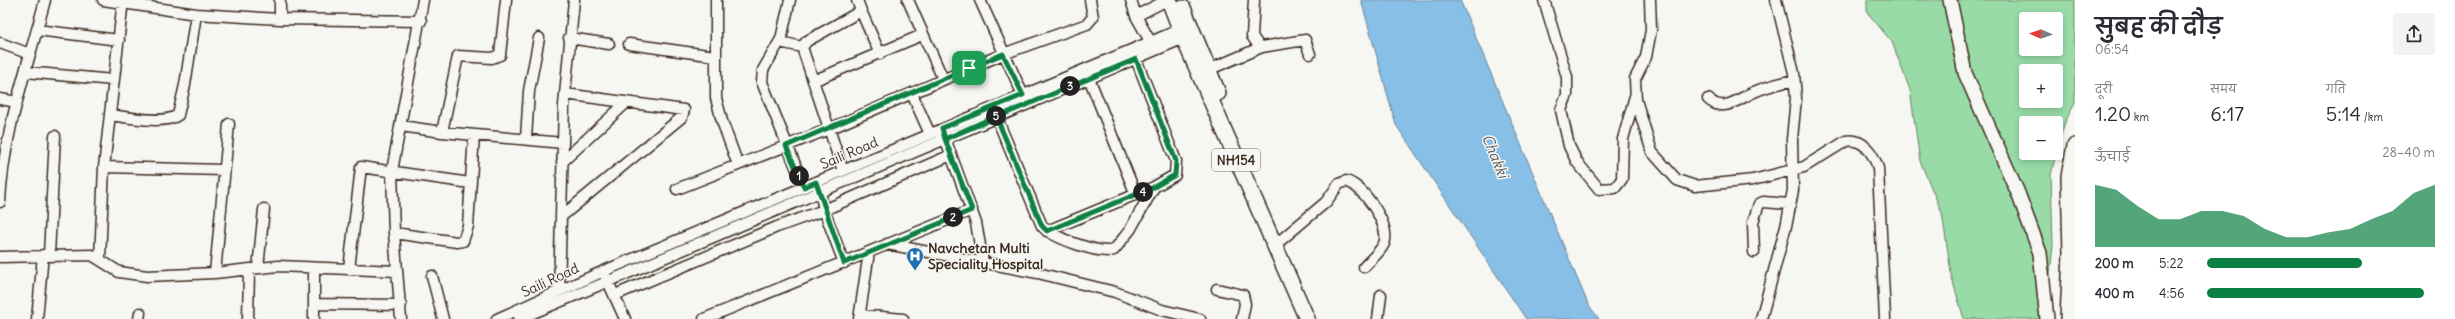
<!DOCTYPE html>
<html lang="hi">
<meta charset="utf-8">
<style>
:root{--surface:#fff;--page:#f2f2f3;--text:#2b2b33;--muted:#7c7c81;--accent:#0b8043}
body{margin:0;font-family:Delius,"Playpen Sans Deva",sans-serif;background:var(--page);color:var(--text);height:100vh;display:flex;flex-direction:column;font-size:15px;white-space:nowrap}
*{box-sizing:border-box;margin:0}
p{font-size:13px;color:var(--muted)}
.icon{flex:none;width:22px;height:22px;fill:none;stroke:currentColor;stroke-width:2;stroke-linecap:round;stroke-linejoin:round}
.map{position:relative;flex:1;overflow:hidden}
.drawer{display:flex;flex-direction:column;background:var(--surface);width:380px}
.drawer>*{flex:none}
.needle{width:26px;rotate:272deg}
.tools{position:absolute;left:2019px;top:12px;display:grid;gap:8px}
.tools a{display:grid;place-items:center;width:44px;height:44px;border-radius:4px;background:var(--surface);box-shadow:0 2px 6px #0003;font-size:20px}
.pin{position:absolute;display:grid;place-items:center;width:34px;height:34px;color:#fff;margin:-17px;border-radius:8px;box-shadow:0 2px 6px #0006}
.km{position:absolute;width:20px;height:20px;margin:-10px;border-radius:50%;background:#222;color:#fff;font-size:11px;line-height:20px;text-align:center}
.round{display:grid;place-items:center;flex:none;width:42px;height:42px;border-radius:4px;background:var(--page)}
.summary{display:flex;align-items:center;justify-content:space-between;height:68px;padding:0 20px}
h1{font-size:22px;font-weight:600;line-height:30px}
.metrics{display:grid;grid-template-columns:repeat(3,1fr);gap:6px;height:68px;padding:4px 20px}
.metrics div{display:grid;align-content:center}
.metrics b{font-size:20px;font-weight:600}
.metrics small{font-size:11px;font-weight:400}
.metrics p{font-size:11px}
.chart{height:112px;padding:8px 20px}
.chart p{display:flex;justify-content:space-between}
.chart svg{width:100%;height:72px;margin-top:4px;fill:var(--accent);opacity:.7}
ul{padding:0 20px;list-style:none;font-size:13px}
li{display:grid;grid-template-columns:64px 48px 1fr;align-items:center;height:30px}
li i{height:10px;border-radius:5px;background:var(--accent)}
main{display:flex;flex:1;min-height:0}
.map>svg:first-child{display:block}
.green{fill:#98dba7;stroke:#6a8262;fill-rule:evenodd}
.water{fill:#88bfe6;stroke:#698396}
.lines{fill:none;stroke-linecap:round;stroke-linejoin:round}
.minor-casing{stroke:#3b2a1e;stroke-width:13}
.major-casing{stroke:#3b2a1e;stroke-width:16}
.highway-casing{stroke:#3b2a1e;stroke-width:18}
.minor{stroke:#f6f6f2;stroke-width:10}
.major{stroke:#f6f6f2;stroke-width:13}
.highway{stroke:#f6f6f2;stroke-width:15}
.route-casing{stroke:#fff;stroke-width:8}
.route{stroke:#0b8043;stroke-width:5}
.labels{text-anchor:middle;stroke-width:3;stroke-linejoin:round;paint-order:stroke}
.shield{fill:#f6f6f2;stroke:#73675e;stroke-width:1}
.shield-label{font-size:13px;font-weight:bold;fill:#3b2a1e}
.street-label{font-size:14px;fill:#3b2a1e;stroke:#f6f6f2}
.poi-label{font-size:14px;font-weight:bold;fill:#3b2a1e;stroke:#f6f6f2;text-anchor:start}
.water-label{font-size:15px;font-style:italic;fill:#52575a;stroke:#f6f6f2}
</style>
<main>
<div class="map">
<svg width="2075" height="319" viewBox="0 0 2075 319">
<rect width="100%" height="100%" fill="#f6f6f2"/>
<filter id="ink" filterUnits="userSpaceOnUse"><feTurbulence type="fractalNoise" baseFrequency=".025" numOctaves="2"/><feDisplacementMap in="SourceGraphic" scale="8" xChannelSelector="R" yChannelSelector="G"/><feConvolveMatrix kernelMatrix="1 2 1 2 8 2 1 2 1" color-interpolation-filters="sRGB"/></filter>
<g filter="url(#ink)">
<path class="green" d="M1867,0H2075V103L2065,122L2056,151V123H2026V153H2056L2051,175L2053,246L2045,319H1964L1952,279L1942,213L1920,161L1910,90L1892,42L1867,12ZM2026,19H2056V49H2026ZM2026,71H2056V101H2026Z"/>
<path class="water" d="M1361,0H1460L1588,304L1599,319H1526L1396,125Z"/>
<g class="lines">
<defs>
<path id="minor" d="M103,0L196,14L280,19
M280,0V19L421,21
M716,0V98L722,121L738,165
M790,0L781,39L763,70L762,82L804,187
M857,0L861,11
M908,0L943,79
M980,0L1023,95
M1131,0L1136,16L1150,41
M1254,0L1252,36L1258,45L1262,47L1305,40L1310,54
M1544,0L1567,77V95L1561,110L1569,146L1577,162L1599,189L1615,188L1622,179L1623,139L1635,96
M1650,0L1651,30L1646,57L1635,79L1636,100L1652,152L1677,180L1695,186L1753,180L1804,167L1846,141C1863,138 1873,153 1878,168L1885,319
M1136,16L1167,0
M37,30L119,40
M569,38L609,44
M780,42L802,47
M0,43L30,54
M629,44L715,56
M1208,70L1262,47
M26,72L113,80
M1089,78L1136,195
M813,81L922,35
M912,94L930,134
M0,99L17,102
M1708,99C1724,114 1739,98 1754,92C1767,86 1781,83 1794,80
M110,115C126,117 165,125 178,115L185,85L196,14
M996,116L1042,226C1051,237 1100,255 1114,250L1130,230L1154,187
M401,126L442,132L563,143
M442,132L458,56L492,58L500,55L506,0
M943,133L976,223L983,262
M526,139L529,91L539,38
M562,162L626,103
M104,167L223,170
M843,171L802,47L807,41L861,11L880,54
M819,187L824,210L844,263
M677,189L829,129L1003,54L1087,24L1093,17L1090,0
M0,202C3,133 28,66 45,0
M562,216L682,117L684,110L565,94
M1047,231L1154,187L1175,175L1176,161L1136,59
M394,233L457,242L463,241L468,226L474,135
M1281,240L1326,202L1339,184L1346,181C1363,186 1388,222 1385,240C1384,249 1370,260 1364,267
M887,244L1038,273L1115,292L1162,310L1200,319
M1754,252L1753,222L1759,204L1763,202L1790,204
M49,255L55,136
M0,257L92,255L119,272L147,276L215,273L278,266L397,271
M100,258L104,167L123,0
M258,268L264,209
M314,268V319
M349,269L361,167L470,183
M215,273L229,124
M605,275L625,319
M432,276L443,319
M1217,289L1243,295L1245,304L1242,319
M559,291L564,105L574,0
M615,295L777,227L824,210L951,155
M314,304L401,305
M860,315L903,319
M37,319L43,255
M139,319L140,313
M248,319L249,270
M401,319L394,233L392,171L423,0
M497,319L604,271L1186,27
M519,319L1189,36
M704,319L972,210
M859,319L869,252
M1378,319L1381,295
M1761,319L1787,222L1793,190L1792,139L1796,98L1794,73L1776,0"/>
<path id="major" d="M1950,0L1965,73L2018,193L2040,253L2047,319"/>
<path id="highway" d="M1169,0L1184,39L1307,319
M1183,8L1218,93
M2068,319L2071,253L2069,176L2075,146"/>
</defs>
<use href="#minor" class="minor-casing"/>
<use href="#major" class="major-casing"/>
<use href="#highway" class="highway-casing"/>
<use href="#minor" class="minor"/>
<use href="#major" class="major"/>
<use href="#highway" class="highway"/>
</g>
</g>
<g class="lines" filter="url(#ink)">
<defs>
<path id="route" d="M969,68L786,146L804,187L816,182L844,263L972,210L945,139L1136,59L1176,161L1175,175L1154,187L1047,231L1042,226L996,116L945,139L942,128L1023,95L1003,54L969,68"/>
</defs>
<use href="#route" class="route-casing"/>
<use href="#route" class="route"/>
</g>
<defs>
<symbol id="hospital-pin" viewBox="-11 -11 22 30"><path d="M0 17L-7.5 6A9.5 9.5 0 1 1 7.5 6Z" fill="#1f6fb2" stroke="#f6f6f2"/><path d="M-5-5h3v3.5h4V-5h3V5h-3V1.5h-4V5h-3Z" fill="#fff"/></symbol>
</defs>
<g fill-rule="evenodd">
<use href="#hospital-pin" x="905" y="246" width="20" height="27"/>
</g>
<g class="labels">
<rect class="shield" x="1212" y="149" width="48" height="22" rx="3"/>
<g class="shield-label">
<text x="1236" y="165">NH154</text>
</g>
<g class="street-label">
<text transform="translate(849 153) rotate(-23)" y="5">Saili Road</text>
<text transform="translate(550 280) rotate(-25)" y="5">Saili Road</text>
</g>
<g class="poi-label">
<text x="928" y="253">Navchetan Multi<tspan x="928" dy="16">Speciality Hospital</tspan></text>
</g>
<g class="water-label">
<text transform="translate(1495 156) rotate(68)" y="5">Chakki</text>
</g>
</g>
</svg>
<div class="tools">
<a><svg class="needle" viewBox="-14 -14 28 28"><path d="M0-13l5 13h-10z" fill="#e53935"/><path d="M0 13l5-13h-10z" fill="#7c7c81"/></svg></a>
<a>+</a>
<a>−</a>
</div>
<div class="pin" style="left:969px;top:68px;background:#1e9e55"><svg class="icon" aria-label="arrive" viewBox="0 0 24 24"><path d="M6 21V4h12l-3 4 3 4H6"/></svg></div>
<b class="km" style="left:799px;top:176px">1</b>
<b class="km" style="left:953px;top:217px">2</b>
<b class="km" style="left:1070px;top:86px">3</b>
<b class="km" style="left:1143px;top:192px">4</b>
<b class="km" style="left:996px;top:116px">5</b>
</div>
<section class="drawer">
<div class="summary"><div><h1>सुबह की दौड़</h1><p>06:54</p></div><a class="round"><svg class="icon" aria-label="share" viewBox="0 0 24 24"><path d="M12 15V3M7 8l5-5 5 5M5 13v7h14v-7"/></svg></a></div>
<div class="metrics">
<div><p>दूरी</p><b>1.20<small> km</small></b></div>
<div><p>समय</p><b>6:17</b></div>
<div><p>गति</p><b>5:14<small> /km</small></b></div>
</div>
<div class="chart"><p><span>ऊँचाई</span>28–40 m</p>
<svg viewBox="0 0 160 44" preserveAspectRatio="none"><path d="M0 44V6L10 9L20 19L30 27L40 27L50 22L60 22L70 25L80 33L90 38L100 38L110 35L120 33L130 27L140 22L150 11L160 6V44z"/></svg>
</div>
<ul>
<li><b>200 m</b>5:22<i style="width:68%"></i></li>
<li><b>400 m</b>4:56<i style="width:95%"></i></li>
</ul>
</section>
</main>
